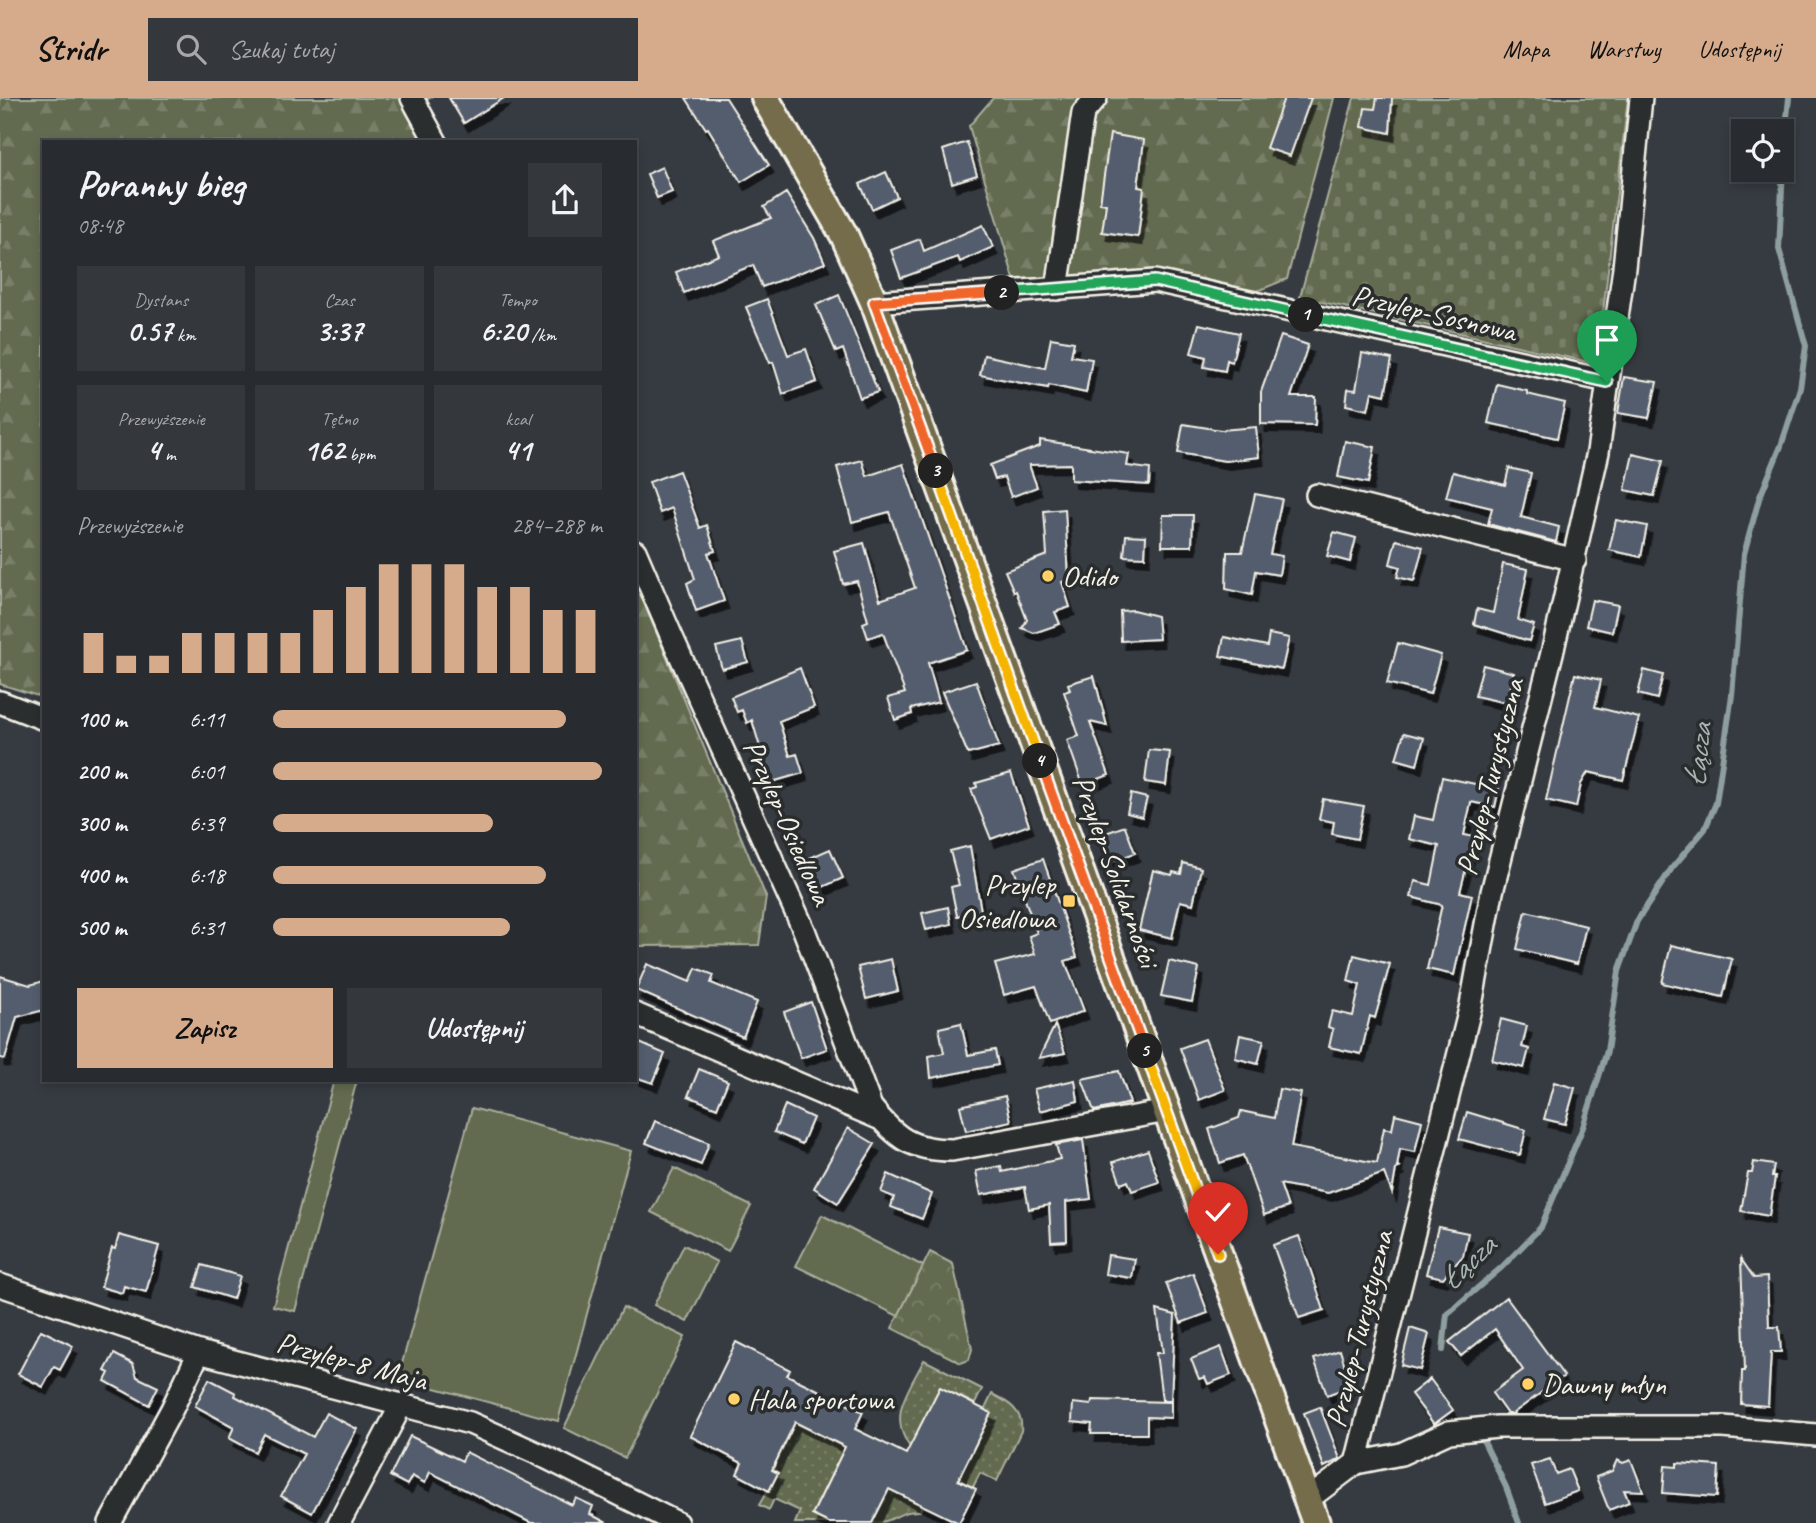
<!DOCTYPE html>
<html lang="pl">
<meta charset="utf-8">
<style>
:root{--surface:#282c31;--page:#34383d;--text:#f1f3f6;--muted:#a5a7ab;--line:#44484d;--accent:#d6ab8b}
body{margin:0;font-family:Caveat,sans-serif;background:var(--page);color:var(--text);height:100vh;display:flex;flex-direction:column;font-size:26px;white-space:nowrap}
*{box-sizing:border-box;margin:0}
p{font-size:23px;color:var(--muted)}
.icon{flex:none;width:38px;height:38px;fill:none;stroke:currentColor;stroke-width:2;stroke-linecap:round;stroke-linejoin:round}
.map{position:relative;flex:1;overflow:hidden}
.details{position:absolute;left:42px;top:42px;width:595px;height:942px;display:flex;flex-direction:column;background:var(--surface);border-radius:0px;box-shadow:0 4px 10px #0003,0 0 0 2px var(--line)}
.details>*{flex:none}
.tools{position:absolute;left:1731px;top:21px;display:grid;gap:14px}
.tools a{display:grid;place-items:center;width:63px;height:63px;border-radius:0px;background:var(--surface);box-shadow:0 4px 10px #0003,0 0 0 2px var(--line);font-size:35px}
.pin{position:absolute;display:grid;place-items:center;width:60px;height:60px;color:#fff;margin:-72px -30px;border-radius:50% 50% 50% 0;rotate:-45deg;box-shadow:0 0 7px #0007}
.pin .icon{rotate:45deg}
.km{position:absolute;width:35px;height:35px;margin:-18px;border-radius:50%;background:#222;color:#fff;font-size:19px;line-height:35px;text-align:center}
.round{display:grid;place-items:center;flex:none;width:74px;height:74px;border-radius:0px;background:var(--page)}
.overview{display:flex;align-items:center;justify-content:space-between;height:119px;padding:0 35px}
h1{font-size:38px;font-weight:700;line-height:52px}
.stats{display:grid;grid-template-columns:repeat(3,1fr);gap:10px;height:119px;padding:7px 35px}
.stats div{display:grid;align-content:center;border-radius:0px;background:var(--page);text-align:center}
.stats b{font-size:30px;font-weight:700}
.stats small{font-size:19px;font-weight:400}
.stats p{font-size:19px}
.chart{height:196px;padding:14px 35px}
.chart p{display:flex;justify-content:space-between}
.chart svg{width:100%;height:126px;margin-top:7px;stroke:var(--accent);stroke-width:6}
.action{display:flex;gap:14px;margin-top:auto;padding:14px 35px}
.action a{flex:1;height:80px;border-radius:0px;background:var(--accent);color:#111;font-size:28px;font-weight:700;line-height:80px;text-align:center}
.action a+a{background:var(--page);color:var(--text)}
ul{padding:0 35px;list-style:none;font-size:23px}
li{display:grid;grid-template-columns:112px 84px 1fr;align-items:center;height:52px}
li i{height:18px;border-radius:9px;background:var(--accent)}
header{display:flex;align-items:center;gap:42px;box-sizing:border-box;height:98px;padding:0 35px;background:var(--accent);color:#111}
header strong{font-size:33px}
nav{display:flex;gap:38px;margin-inline-start:auto;font-size:24px}
.search{width:490px;height:63px;background:var(--page);display:flex;align-items:center;gap:18px;box-sizing:border-box;padding:0 24px;border-radius:0px;color:var(--muted);font-size:26px}
.map>svg:first-child{display:block}
.grass{fill:url(#grass-dots);stroke:#abae9c;stroke-width:2}
.forest{fill:url(#forest-firs);stroke:#abae9c;stroke-width:2}
.cemetery{fill:url(#cemetery-stones);stroke:#abae9c;stroke-width:2}
.park{fill:url(#park-crowns);stroke:#abae9c;stroke-width:2}
.pitch{fill:#626a50;stroke:#abae9c;stroke-width:2}
.lines{fill:none;stroke-linecap:round;stroke-linejoin:round}
.stream{stroke:#8f9f9f;stroke-width:6}
.building{fill:#525d6d;stroke:#f4f1e8;stroke-width:2;filter:url(#shadow)}
.minor-casing{stroke:#f4f1e8;stroke-width:26}
.major-casing{stroke:#f4f1e8;stroke-width:32}
.minor{stroke:#2a2d2e;stroke-width:21}
.major{stroke:#746c4b;stroke-width:26}
.split-1-casing{stroke:#fff;stroke-width:14}
.split-2-casing{stroke:#fff;stroke-width:14}
.split-3-casing{stroke:#fff;stroke-width:14}
.split-4-casing{stroke:#fff;stroke-width:14}
.split-5-casing{stroke:#fff;stroke-width:14}
.split-6-casing{stroke:#fff;stroke-width:14}
.split-1{stroke:#22a559;stroke-width:9}
.split-2{stroke:#22a559;stroke-width:9}
.split-3{stroke:#f0652b;stroke-width:9}
.split-4{stroke:#f5b400;stroke-width:9}
.split-5{stroke:#f0652b;stroke-width:9}
.split-6{stroke:#f5b400;stroke-width:9}
.poi-dot{fill:#ffd166;stroke:#2a2d2e;stroke-width:2.5}
.labels{text-anchor:middle;stroke-width:7;stroke-linejoin:round;paint-order:stroke}
.street-label{font-size:30px;fill:#f4f1e8;stroke:#2a2d2e}
.poi-label{font-size:30px;fill:#f4f1e8;stroke:#2a2d2e;text-anchor:start}
.water-label{font-size:32px;font-style:italic;fill:#a8b4b2;stroke:#2a2d2e}
</style>
<header>
<strong>Stridr</strong>
<div class="search"><svg class="icon" aria-label="search" viewBox="0 0 24 24"><circle cx="10" cy="10" r="6"/><path d="M15 15l6 6"/></svg>Szukaj tutaj</div>
<nav><a>Mapa</a><a>Warstwy</a><a>Udostępnij</a></nav>
</header>
<div class="map">
<svg width="1816" height="1425" viewBox="0 0 1816 1425">
<defs>
<pattern id="grass-dots" width="8" height="8" patternUnits="userSpaceOnUse" patternTransform="scale(1.75)"><rect width="8" height="8" fill="#626a50"/><path d="M2 2h.1M6 6h.1" fill="none" stroke="#798069" stroke-width="1.8" stroke-linecap="round"/></pattern>
<pattern id="forest-firs" width="22" height="20" patternUnits="userSpaceOnUse" patternTransform="scale(1.75)"><rect width="22" height="20" fill="#626a50"/><path d="M5 1l3.5 6h-7zM16 11l3.5 6h-7z" fill="#798069"/></pattern>
<pattern id="cemetery-stones" width="16" height="16" patternUnits="userSpaceOnUse" patternTransform="scale(1.75)"><rect width="16" height="16" fill="#626a50"/><path d="M2 7V4a2 2 0 0 1 4 0v3zM10 15v-3a2 2 0 0 1 4 0v3z" fill="#798069"/></pattern>
<pattern id="park-crowns" width="20" height="18" patternUnits="userSpaceOnUse" patternTransform="scale(1.75)"><rect width="20" height="18" fill="#626a50"/><path d="M2 6a3 3 0 1 1 6 0M12 15a3 3 0 1 1 6 0" fill="none" stroke="#798069"/></pattern>
<filter id="shadow"><feDropShadow dx="4.5" dy="8" stdDeviation="0" flood-color="#0009"/></filter>
</defs>
<rect width="100%" height="100%" fill="#363b41"/>
<filter id="ink" filterUnits="userSpaceOnUse"><feTurbulence type="fractalNoise" baseFrequency=".0143" numOctaves="2"/><feDisplacementMap in="SourceGraphic" scale="14" xChannelSelector="R" yChannelSelector="G"/><feConvolveMatrix kernelMatrix="1 2 1 2 8 2 1 2 1" color-interpolation-filters="sRGB"/></filter>
<g filter="url(#ink)">
<path class="grass" d="M924,1262L982,1291L975,1306L940,1289L910,1349C887,1317 909,1292 924,1262Z
M992,1296C1008,1304 1024,1313 1021,1333L997,1383L980,1375L973,1389L958,1382L991,1315L985,1311Z
M795,1324L845,1349L812,1416L829,1425H795L800,1413L774,1401L769,1412L759,1407L777,1376L772,1372Z
M897,1375L914,1383L906,1399L922,1408L920,1413C897,1412 895,1425 872,1425Z"/>
<path class="forest" d="M0,0H430L406,14L423,44H44V600L0,586Z
M993,0H1334L1287,181L1257,193L1135,175L1014,181L969,28Z
M635,483L766,799L759,847L635,848Z"/>
<path class="cemetery" d="M1354,0H1628L1597,266L1300,199Z"/>
<path class="park" d="M930,1154L953,1166L972,1251L969,1262L961,1265L892,1230Z"/>
<path class="pitch" d="M334,982H357L295,1213L273,1208Z
M472,1010L631,1053L558,1323L398,1280Z
M674,1070L751,1108L728,1153L651,1114Z
M822,1117L923,1168L898,1218L796,1168Z
M684,1147L717,1164L687,1224L654,1207Z
M623,1209L685,1239L625,1360L564,1330Z"/>
<g class="lines">
<path class="stream" d="M1443,1252L1447,1216L1502,1169L1541,1129L1583,1029L1607,953L1619,873L1637,823L1672,770L1705,731L1716,705L1732,597L1744,456L1759,401L1781,348L1800,290L1806,248L1779,151L1784,49L1789,0
M1484,1344L1506,1389L1519,1425"/>
</g>
<path class="building" d="M449,0H504L464,25Z
M686,0H726L769,67L741,84L708,30L706,31Z
M1284,0H1311L1290,58L1266,50Z
M1377,0H1392L1390,35L1362,29L1365,10L1375,11Z
M1110,36L1144,42L1138,89L1144,90L1138,139L1102,134L1106,106L1100,105Z
M967,44L977,77L952,85L943,52Z
M662,69L672,94L657,100L647,76Z
M886,74L897,99L872,111L860,86Z
M786,95L814,140L825,165L762,189L753,167L684,195L676,174L719,157L713,143L771,120L764,109Z
M983,127L993,149L960,164L958,159L901,180L891,152L920,141L924,153Z
M839,197L878,294L860,300L843,251L836,254L816,207Z
M767,201L788,257L806,251L817,284L783,296L773,264L770,265L746,209Z
M1199,226L1239,235L1232,264L1227,262L1225,273L1204,269L1206,259L1191,255Z
M1281,238L1308,247L1291,299H1316L1315,327L1261,326V294Z
M1051,240L1074,244L1071,258L1092,261L1086,295L1049,287L1048,290L980,277L984,257L1045,270Z
M1362,255L1392,261L1385,297L1372,294L1368,312L1346,307L1348,291L1356,292Z
M1624,279L1657,284L1649,320L1618,315Z
M1497,286L1527,293V296L1565,305L1557,340L1488,325Z
M1183,326L1221,332L1256,329L1259,359L1225,363L1178,355Z
M1040,342L1129,356L1127,368L1150,371L1149,387L1071,382V366L1029,367L1037,389L1011,399L1004,379L995,381L990,367L1040,348Z
M1345,343L1375,349L1368,385L1338,379Z
M1633,356L1663,363L1654,398L1625,392Z
M862,362L867,378L903,366L967,552L928,565L939,604L911,611L912,616L895,622L888,600L905,595L883,535L868,540L863,525L868,523L857,483L843,486L834,453L864,445L880,502L915,490L889,414L852,424L837,369Z
M1509,370L1531,375L1521,419L1559,429L1556,444L1488,426L1492,410L1446,399L1453,374L1505,387Z
M679,373L700,430L707,427L715,453L708,455L724,503L696,513L687,485L695,481L672,410L660,415L649,384Z
M1255,396L1282,401L1270,456L1282,458L1279,477L1256,473L1252,497L1226,491L1227,454H1242Z
M1065,411L1069,481L1062,484L1070,509L1055,514L1060,526L1034,535L1022,530L1027,522L1016,493L1014,494L1005,473L1047,457L1044,413Z
M1163,417H1193L1192,448H1162Z
M1616,422L1647,428L1641,459L1609,452Z
M1334,434L1356,440L1350,464L1327,458Z
M1126,437L1146,438L1145,459L1124,458Z
M1396,442L1423,449L1414,483L1397,479L1400,469L1390,466Z
M1503,466L1528,471L1518,522L1534,527L1529,543L1474,526L1477,511L1493,515Z
M1592,502L1618,507L1612,534L1586,528Z
M1133,512L1157,518L1159,541L1121,543L1120,513Z
M1269,536L1289,540L1282,571L1220,558L1224,539L1267,548Z
M742,543L748,564L722,571L716,549Z
M1398,545L1441,557L1430,596L1387,585Z
M1483,567L1514,575L1507,605L1475,598Z
M800,570L814,609L779,623L790,658L797,656L803,675L772,684L769,674L763,676L758,657L762,656L752,622L747,625L742,612L737,614L731,599Z
M1644,572L1663,577L1657,601L1638,596Z
M1575,576L1601,582L1595,609L1639,620L1623,682L1588,674L1581,686L1576,709L1546,702Z
M1094,578L1107,628L1090,624L1109,677L1083,687L1067,642L1079,638L1064,594L1070,592L1068,586Z
M976,583L999,648L968,656L942,594Z
M1404,635L1424,640L1417,667L1396,661Z
M1149,652L1170,654L1166,687L1145,684Z
M1011,675L1029,727L991,741L971,691L977,689L976,685Z
M1442,679L1499,691L1495,709L1471,704L1464,737L1474,739L1460,794L1472,797L1454,877L1427,871L1442,807L1411,799L1415,783L1431,787L1439,748L1409,741L1414,718L1433,722Z
M1131,696L1147,700L1142,719L1127,715Z
M1323,701L1364,708L1357,741L1332,736L1334,724L1319,721Z
M1125,728L1135,755L1110,764L1100,737Z
M970,748L981,813L957,818L951,789L959,787L950,753Z
M830,751L843,780L816,792L803,763Z
M1043,761L1077,859L1065,863L1084,913L1050,926L1036,888L1004,897L995,866L1035,856L1029,838L1037,835L1014,771Z
M1183,765L1201,770L1193,806L1180,803L1172,840L1139,832L1153,772L1172,777L1173,774L1181,776Z
M948,809L951,826L926,832L922,815Z
M1526,813L1586,828L1577,866L1517,851Z
M1671,847L1732,861L1723,899L1662,885Z
M1354,857L1390,866L1375,920L1370,918L1361,956L1329,949L1333,931L1328,929L1332,913L1353,918L1360,887L1348,883Z
M891,861L898,893L866,901L858,869Z
M1169,863L1199,870L1192,904L1161,898Z
M647,866L690,884L696,870L714,877L711,885L757,904L743,939L636,892Z
M0,878L30,887L44,883V912L17,919L5,961L0,960Z
M811,904L827,951L801,960L784,914Z
M1501,921L1527,928L1522,949L1529,951L1524,970L1492,962Z
M961,925L968,957L995,952L998,967L931,980L929,958L944,955L939,930Z
M1055,927L1065,955L1039,960Z
M1240,937L1264,942L1258,966L1235,960Z
M1205,941L1225,992L1199,1002L1180,950Z
M635,943L665,956L653,985L635,979Z
M699,971L728,983L717,1010L688,998Z
M1119,973L1130,1005L1094,1013L1082,981Z
M1075,982L1078,1003L1040,1013L1034,991Z
M1554,984L1575,990L1565,1026L1544,1021Z
M1279,991L1301,995L1291,1049L1377,1065L1384,1030L1392,1032L1395,1016L1422,1023L1415,1054L1400,1051L1397,1069H1401L1396,1071L1392,1095L1384,1075L1328,1095L1280,1086L1288,1109L1264,1117L1243,1057L1220,1065L1209,1031L1239,1020L1241,1013L1274,1020Z
M1005,998L1011,1023L966,1033L960,1008Z
M785,1007L813,1020L802,1046L774,1034Z
M1467,1014L1526,1032L1520,1057L1459,1041Z
M655,1023L709,1045L701,1067L646,1045Z
M848,1030L875,1046L838,1105L814,1090Z
M1083,1042L1091,1101L1066,1104L1067,1143L1051,1144L1049,1107L1029,1111L1025,1089L981,1097L976,1073L1001,1068L1002,1074L1060,1061L1056,1047Z
M1148,1052L1159,1084L1132,1093L1128,1083L1121,1086L1113,1064Z
M1754,1064L1774,1067L1772,1079H1775L1769,1118L1741,1113L1748,1075H1752Z
M888,1076L932,1096L922,1121L891,1109L894,1099L881,1094Z
M1438,1129L1468,1135L1463,1158L1443,1180L1426,1176Z
M119,1137L159,1148L146,1194L124,1188L122,1195L101,1189L112,1150L115,1151Z
M1299,1138L1324,1212L1299,1220L1273,1147Z
M1108,1157L1135,1161L1132,1180L1105,1176Z
M1741,1161L1754,1180L1767,1179L1769,1229H1779L1781,1254H1771L1768,1308L1741,1306L1742,1273H1745Z
M202,1167L240,1178L233,1201L195,1189Z
M1193,1175L1208,1215L1181,1225L1166,1185Z
M1506,1199L1564,1278L1512,1316H1507L1492,1295L1523,1272L1495,1231L1461,1258L1449,1244Z
M1157,1212L1175,1217L1171,1302H1162L1156,1255H1163Z
M1410,1230L1429,1236L1420,1272L1401,1267Z
M41,1232L73,1248L60,1272L54,1269L43,1289L18,1276Z
M736,1244L790,1272L787,1277L863,1314L855,1331L906,1356L940,1289L991,1315L958,1382L976,1391L959,1425L889,1391L872,1425H829L812,1417L845,1349L795,1324L772,1372L778,1375L769,1393L737,1376L742,1365L690,1338Z
M1221,1249L1231,1277L1208,1286L1205,1279L1199,1281L1191,1261Z
M1340,1252L1351,1288L1327,1297L1314,1261Z
M114,1256L133,1266L137,1279L158,1289L149,1307L105,1283L109,1275L105,1273Z
M209,1281L236,1295L235,1298L313,1339L326,1315L357,1331L312,1415L281,1398L304,1356L264,1336L255,1354L229,1340L234,1329L195,1308Z
M1430,1281L1453,1312L1434,1326L1411,1296Z
M1092,1302L1171,1304V1320L1147,1319V1336H1091L1092,1326L1072,1324L1073,1305L1091,1307Z
M1320,1309L1340,1361L1324,1369L1304,1315Z
M410,1338L462,1363L466,1354L572,1407L576,1400L593,1408L590,1416L607,1425H531L430,1374L425,1385L412,1378L407,1387L390,1378Z
M1550,1361L1556,1376L1569,1371L1578,1393L1545,1405L1531,1367Z
M1617,1362L1623,1365L1631,1362L1643,1393L1624,1392L1629,1404L1609,1412L1596,1379L1612,1373Z
M1677,1365L1719,1368L1717,1399L1663,1395L1665,1368L1677,1369Z"/>
<g class="lines">
<defs>
<path id="minor" d="M412,0L436,44
M1057,191L1083,15L1096,0
M874,204L1155,183L1607,283
M1317,397L1575,462
M635,453L671,537L804,832L871,1009C896,1040 911,1052 952,1052L1167,1013
M0,604L44,621
M635,916L881,1021
M0,1187L199,1254L470,1325L541,1357L677,1425
M1356,1365L1471,907L1492,794L1554,547L1598,354L1624,170L1641,0
M1307,1402L1356,1365L1401,1356L1449,1334L1497,1329H1723L1816,1337
M110,1425L172,1311L199,1254
M339,1425L396,1317L399,1306"/>
<path id="major" d="M765,0L844,137L874,204L1316,1425"/>
</defs>
<use href="#minor" class="minor-casing"/>
<use href="#major" class="major-casing"/>
<use href="#minor" class="minor"/>
<use href="#major" class="major"/>
</g>
</g>
<g class="lines" filter="url(#ink)">
<defs>
<path id="split-1" d="M1306,217L1607,284"/>
<path id="split-2" d="M1002,195L1155,183L1306,217"/>
<path id="split-3" d="M936,373L874,204L1002,195"/>
<path id="split-4" d="M936,373L1040,663"/>
<path id="split-5" d="M1040,663L1145,953"/>
<path id="split-6" d="M1145,953L1218,1156"/>
</defs>
<use href="#split-1" class="split-1-casing"/>
<use href="#split-2" class="split-2-casing"/>
<use href="#split-3" class="split-3-casing"/>
<use href="#split-4" class="split-4-casing"/>
<use href="#split-5" class="split-5-casing"/>
<use href="#split-6" class="split-6-casing"/>
<use href="#split-1" class="split-1"/>
<use href="#split-2" class="split-2"/>
<use href="#split-3" class="split-3"/>
<use href="#split-4" class="split-4"/>
<use href="#split-5" class="split-5"/>
<use href="#split-6" class="split-6"/>
</g>
<g class="poi-dot">
<circle cx="1048" cy="478" r="7"/>
<rect x="1062" y="796" width="14" height="14" rx="3.5"/>
<circle cx="1528" cy="1286" r="7"/>
<circle cx="734" cy="1301" r="7"/>
</g>
<g class="labels">
<g class="street-label">
<text transform="translate(1434 215) rotate(13)" y="10">Przylep-Sosnowa</text>
<text transform="translate(1490 679) rotate(-76)" y="10">Przylep-Turystyczna</text>
<text transform="translate(788 724) rotate(66)" y="10">Przylep-Osiedlowa</text>
<text transform="translate(1116 773) rotate(70)" y="10">Przylep-Solidarności</text>
<text transform="translate(1359 1231) rotate(-76)" y="10">Przylep-Turystyczna</text>
<text transform="translate(352 1263) rotate(15)" y="10">Przylep-8 Maja</text>
</g>
<g class="poi-label">
<text x="1062" y="488">Odido</text>
<text x="1055" y="796" text-anchor="end">Przylep<tspan x="1055" dy="34">Osiedlowa</tspan></text>
<text x="1542" y="1296">Dawny młyn</text>
<text x="748" y="1311">Hala sportowa</text>
</g>
<g class="water-label">
<text transform="translate(1697 657) rotate(-83)" y="11">Łącza</text>
<text transform="translate(1467 1164) rotate(-43)" y="11">Łącza</text>
</g>
</g>
</svg>
<div class="tools">
<a><svg class="icon" aria-label="locate" viewBox="0 0 24 24"><circle cx="12" cy="12" r="6"/><path d="M12 2v4M12 18v4M2 12h4M18 12h4"/></svg></a>
</div>
<div class="pin" style="left:1607px;top:284px;background:#1e9e55"><svg class="icon" aria-label="arrive" viewBox="0 0 24 24"><path d="M6 21V4h12l-3 4 3 4H6"/></svg></div>
<div class="pin" style="left:1218px;top:1156px;background:#d93025"><svg class="icon" aria-label="check" viewBox="0 0 24 24"><path d="M5 12l5 5 9-10"/></svg></div>
<b class="km" style="left:1306px;top:217px">1</b>
<b class="km" style="left:1002px;top:195px">2</b>
<b class="km" style="left:936px;top:373px">3</b>
<b class="km" style="left:1040px;top:663px">4</b>
<b class="km" style="left:1145px;top:953px">5</b>
<section class="details">
<div class="overview"><div><h1>Poranny bieg</h1><p>08:48</p></div><a class="round"><svg class="icon" aria-label="share" viewBox="0 0 24 24"><path d="M12 15V3M7 8l5-5 5 5M5 13v7h14v-7"/></svg></a></div>
<div class="stats">
<div><p>Dystans</p><b>0.57<small> km</small></b></div>
<div><p>Czas</p><b>3:37</b></div>
<div><p>Tempo</p><b>6:20<small> /km</small></b></div>
</div>
<div class="stats">
<div><p>Przewyższenie</p><b>4<small> m</small></b></div>
<div><p>Tętno</p><b>162<small> bpm</small></b></div>
<div><p>kcal</p><b>41</b></div>
</div>
<div class="chart"><p><span>Przewyższenie</span>284–288 m</p>
<svg viewBox="0 0 160 44" preserveAspectRatio="none"><path d="M5 44V30M15 44V38M25 44V38M35 44V30M45 44V30M55 44V30M65 44V30M75 44V22M85 44V14M95 44V6M105 44V6M115 44V6M125 44V14M135 44V14M145 44V22M155 44V22"/></svg>
</div>
<ul>
<li><b>100 m</b>6:11<i style="width:89%"></i></li>
<li><b>200 m</b>6:01<i style="width:100%"></i></li>
<li><b>300 m</b>6:39<i style="width:67%"></i></li>
<li><b>400 m</b>6:18<i style="width:83%"></i></li>
<li><b>500 m</b>6:31<i style="width:72%"></i></li>
</ul>
<div class="action"><a>Zapisz</a><a>Udostępnij</a></div>
</section>
</div>
